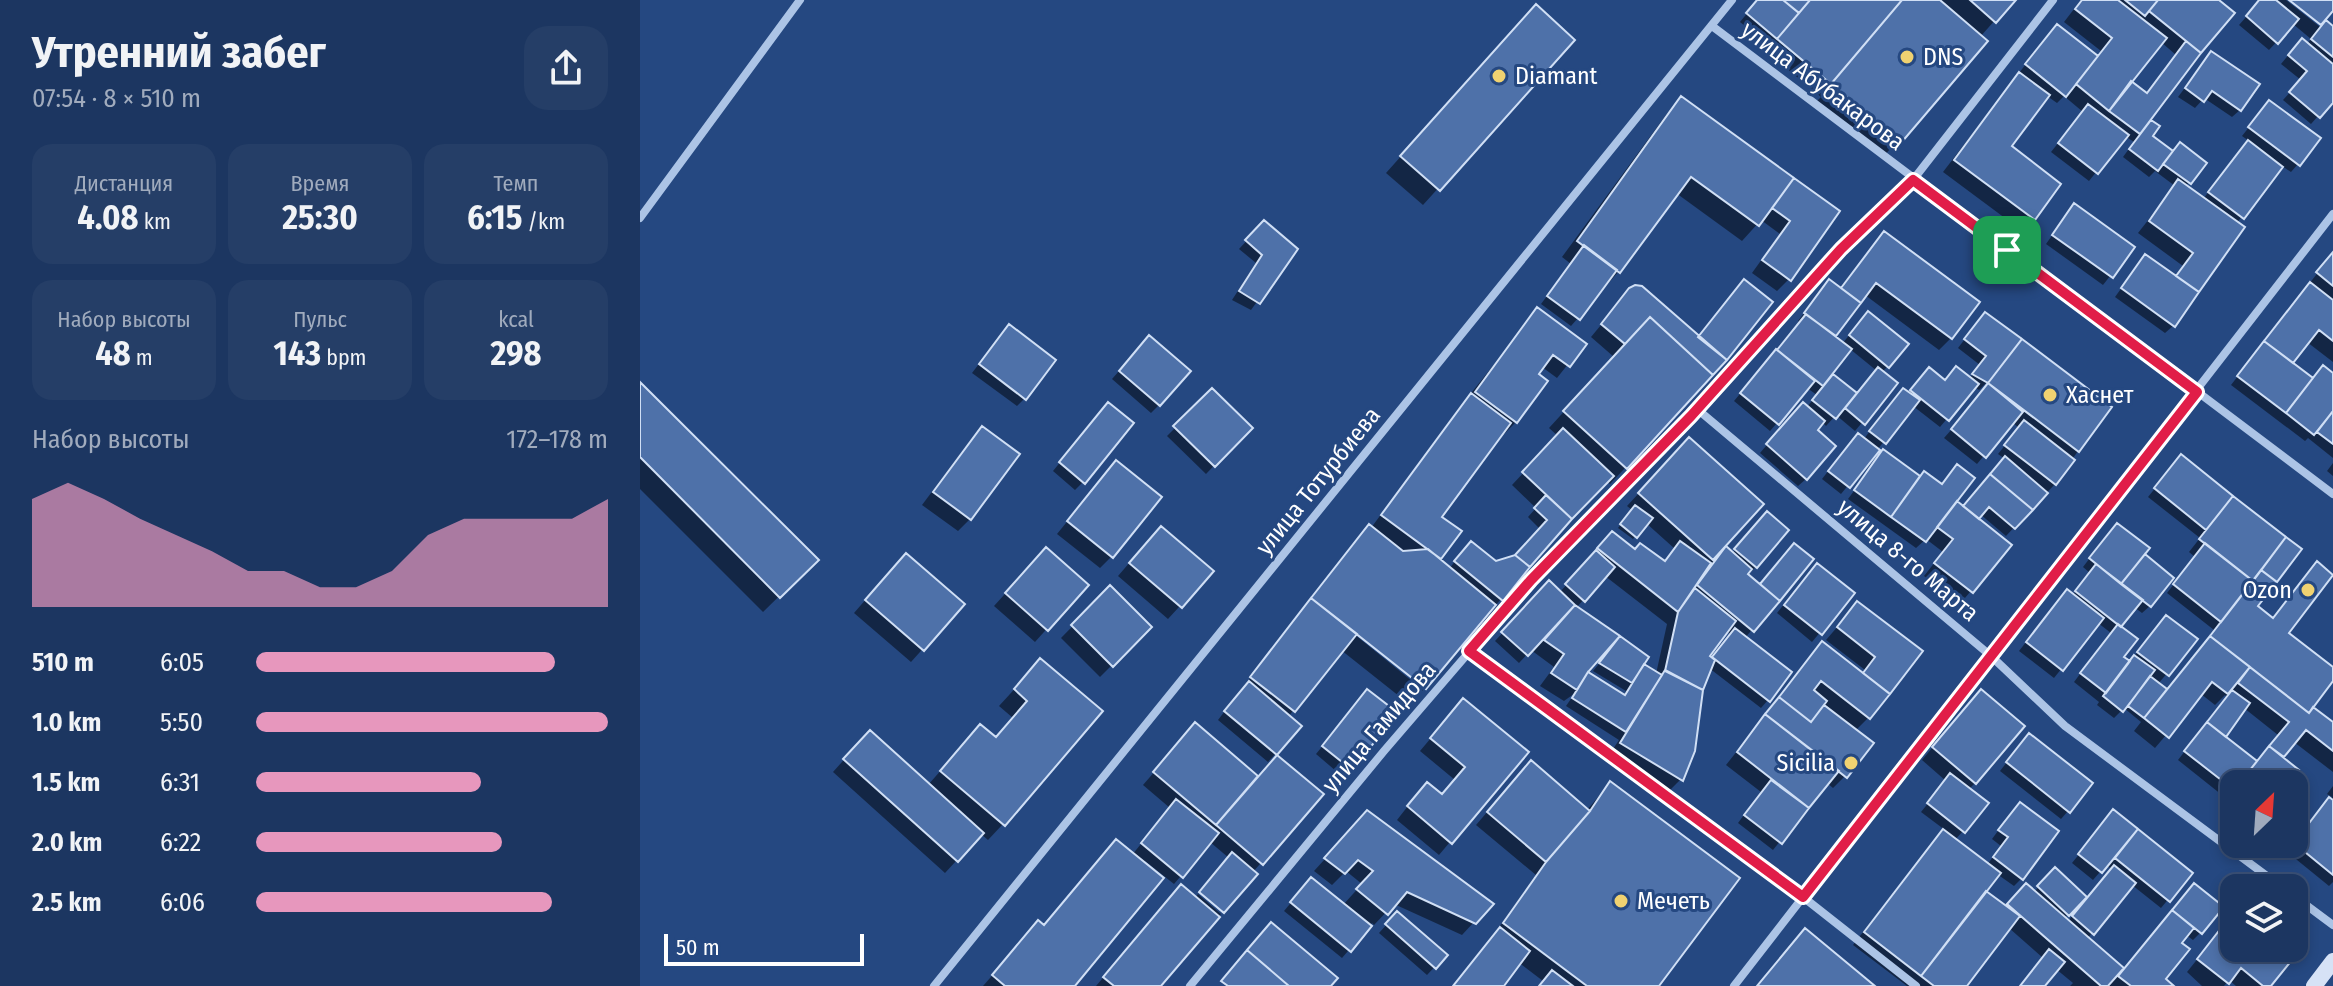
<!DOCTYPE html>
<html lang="ru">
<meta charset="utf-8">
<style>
:root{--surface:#1c3661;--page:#253e67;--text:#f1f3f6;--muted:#a0abbd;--line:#3a5076;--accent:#e797bd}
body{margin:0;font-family:"Fira Sans Condensed",sans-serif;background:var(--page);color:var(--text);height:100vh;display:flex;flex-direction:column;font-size:30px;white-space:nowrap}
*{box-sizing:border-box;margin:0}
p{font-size:26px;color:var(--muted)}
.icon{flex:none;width:44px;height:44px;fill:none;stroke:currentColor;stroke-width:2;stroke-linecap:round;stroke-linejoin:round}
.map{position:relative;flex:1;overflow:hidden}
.details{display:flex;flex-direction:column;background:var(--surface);width:640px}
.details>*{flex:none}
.needle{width:52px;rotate:25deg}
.tools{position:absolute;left:1580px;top:770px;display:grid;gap:16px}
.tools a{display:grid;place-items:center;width:88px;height:88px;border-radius:16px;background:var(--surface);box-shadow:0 4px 12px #0003,0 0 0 2px var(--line);font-size:40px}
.scale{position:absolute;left:24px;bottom:20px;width:200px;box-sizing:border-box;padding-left:8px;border:4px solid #fff;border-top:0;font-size:22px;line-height:28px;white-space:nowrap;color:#fff;-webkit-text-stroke:6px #254881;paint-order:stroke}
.pin{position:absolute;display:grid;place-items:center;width:68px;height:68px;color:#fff;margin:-34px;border-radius:16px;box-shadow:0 4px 12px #0006}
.round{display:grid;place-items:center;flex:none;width:84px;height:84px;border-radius:24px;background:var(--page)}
.overview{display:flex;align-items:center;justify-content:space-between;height:136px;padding:0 32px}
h1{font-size:44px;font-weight:700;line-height:60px}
.metrics{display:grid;grid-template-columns:repeat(3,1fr);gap:12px;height:136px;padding:8px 32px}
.metrics div{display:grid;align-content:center;border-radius:20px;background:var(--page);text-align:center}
.metrics b{font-size:34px;font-weight:700}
.metrics small{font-size:22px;font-weight:400}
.metrics p{font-size:22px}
.chart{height:224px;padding:16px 32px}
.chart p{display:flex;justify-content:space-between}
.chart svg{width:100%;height:144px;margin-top:8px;fill:var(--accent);opacity:.7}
ul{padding:0 32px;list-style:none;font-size:26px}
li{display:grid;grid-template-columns:128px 96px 1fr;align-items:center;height:60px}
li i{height:20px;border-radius:10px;background:var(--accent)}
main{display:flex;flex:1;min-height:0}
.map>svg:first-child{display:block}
.shadow{fill:#0007;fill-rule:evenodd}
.building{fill:#4e71a9;stroke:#d0dff5;stroke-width:2}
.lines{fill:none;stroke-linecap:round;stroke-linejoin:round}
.street{stroke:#acc4e6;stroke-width:8}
.secondary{stroke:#d6e2f6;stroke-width:16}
.route-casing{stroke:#fff;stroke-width:16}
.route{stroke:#e11d48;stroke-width:10}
.poi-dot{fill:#f0d271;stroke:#254881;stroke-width:3}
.labels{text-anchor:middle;stroke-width:6;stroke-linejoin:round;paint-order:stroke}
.poi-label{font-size:24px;fill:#fff;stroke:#254881;text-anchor:start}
.street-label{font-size:24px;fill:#fff;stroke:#254881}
</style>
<main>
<section class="details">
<div class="overview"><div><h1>Утренний забег</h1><p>07:54 · 8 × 510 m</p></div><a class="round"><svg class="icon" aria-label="share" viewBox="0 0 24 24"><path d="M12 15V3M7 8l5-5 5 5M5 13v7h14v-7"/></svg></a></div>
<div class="metrics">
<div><p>Дистанция</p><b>4.08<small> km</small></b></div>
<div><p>Время</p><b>25:30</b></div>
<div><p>Темп</p><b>6:15<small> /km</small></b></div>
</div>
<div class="metrics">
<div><p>Набор высоты</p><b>48<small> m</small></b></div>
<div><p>Пульс</p><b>143<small> bpm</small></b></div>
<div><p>kcal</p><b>298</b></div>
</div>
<div class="chart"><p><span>Набор высоты</span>172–178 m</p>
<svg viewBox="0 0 160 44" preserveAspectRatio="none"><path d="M0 44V11L10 6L20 11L30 17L40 22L50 27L60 33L70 33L80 38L90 38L100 33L110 22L120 17L130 17L140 17L150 17L160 11V44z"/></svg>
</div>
<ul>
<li><b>510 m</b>6:05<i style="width:85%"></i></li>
<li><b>1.0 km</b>5:50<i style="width:100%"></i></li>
<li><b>1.5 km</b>6:31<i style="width:64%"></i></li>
<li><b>2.0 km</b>6:22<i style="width:70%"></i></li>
<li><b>2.5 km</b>6:06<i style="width:84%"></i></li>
</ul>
</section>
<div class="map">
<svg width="1693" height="986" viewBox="0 0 1693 986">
<rect width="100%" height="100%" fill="#254881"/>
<path class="shadow" d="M1118,0H1373L1340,37L1345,42L1243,157L1177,101L1181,97L1127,52L1131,47L1100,22Z
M1441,0H1576L1592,13L1508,120L1517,127L1510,136L1532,152L1540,144L1564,163L1545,187L1563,199L1609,141L1602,136L1629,102L1658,164L1651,172L1642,166L1596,224L1533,326L1525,333L1475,297L1498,265L1534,277L1543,266L1498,233L1535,186L1515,171L1509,177L1483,157L1494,142L1485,136L1449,181L1411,152L1443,112L1424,96L1417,103L1407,96L1369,147L1393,219L1381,230L1303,172L1409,34L1456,57L1461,51L1424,22ZM1521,42L1536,55L1506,95L1489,83Z
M1621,0H1646L1680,27L1683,24L1653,0H1693V8L1683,20L1693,28V99L1671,124L1643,100L1661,80L1641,64L1654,48L1667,44L1671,39L1653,24L1629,50L1599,25Z
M880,23L932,40L783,205L746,173Z
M1571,53L1600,110L1592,117L1564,98L1555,108L1538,97Z
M1041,99L1197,212L1149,279L1137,291L1112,273L1140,234L1121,220L1102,241L1036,193L979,271L931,326L901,304L931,264L922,257L1026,115Z
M1427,214L1493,247L1463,285L1406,244Z
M624,222L655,249L611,310L592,300L616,263L599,249Z
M1244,233L1311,338L1299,350L1225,295L1193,337L1202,344L1220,322L1248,366L1242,372L1255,383L1215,431L1196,415L1186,426L1182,422L1175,430L1166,479L1158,486L1120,453L1155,412L1166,408L1177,395L1167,388L1130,431L1094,401L1160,322L1158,321L1182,290L1199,289ZM1210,349L1237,371L1216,395L1190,374Z
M1693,253V362L1667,342L1651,363L1672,380L1693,375V458L1668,438L1665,441L1591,385Z
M990,290L1071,374L985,468L970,484L966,481L931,518L854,607L716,631L714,634L783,690L769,704L701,650L648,717L659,726L628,762L578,720L714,543L731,528L819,408L898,310L944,344L917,378L902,367L876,422L864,434L861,432L799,517L800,557L798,560L809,569L823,551L856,564L875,558L900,529L888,517L896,508L872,485L918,436L909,428L974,357L951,337Z
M1338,322L1438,451L1415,484L1366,536L1340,514L1336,519L1369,545L1320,604L1284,576L1303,552L1286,539L1276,548L1208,499L1243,452L1280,478L1301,486L1317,466L1309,508H1322L1365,459L1358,454L1379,428L1372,422L1337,464L1304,438L1357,378L1354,375L1339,390L1334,387L1300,427L1273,406L1201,494L1182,479L1210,443L1223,440L1256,398L1268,394L1281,377L1304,382L1329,379L1340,365L1318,348Z
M361,335L384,399L377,406L332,373Z
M501,346L519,405L511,413L472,379Z
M0,385L176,560L123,612L0,489Z
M572,391L610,428L566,474L527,436Z
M461,412L443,482L435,490L413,471Z
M342,429L377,455L330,519L318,531L282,505L330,441Z
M1037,452L1083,546L1092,554L1119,521L1116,567L1106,576L1119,586L1146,553L1171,559L1105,638L1128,700L1121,708L1069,668L1061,690L1041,779L1029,791L969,755L979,740L926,706L935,693L924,701L900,686L914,667L891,650L879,663L855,641L909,583L919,593L973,534L995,551L1023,562L1035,549L1006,523L993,539L978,528L992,510L987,506ZM965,576L1027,624L1016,674L1001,665L1006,657L936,608ZM1086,631L1091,635L1071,659L1067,656ZM965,650L968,653L953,671L986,691L983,696L945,673Z
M1693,463V476L1687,471Z
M1534,465L1591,497L1660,549L1615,607L1631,619L1677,564L1646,633L1693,669V678L1670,707L1693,725V772L1654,742L1642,758L1645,784H1594V821L1579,809L1587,799L1538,760L1587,697L1585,695L1575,705L1561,694L1515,748L1494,731L1501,722L1484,708L1474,718L1457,705L1459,702L1434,682L1471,633L1458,623L1414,678L1379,651L1419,600L1432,596L1450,573L1443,567L1469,533L1502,555L1510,606L1502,613L1494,607L1479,627L1481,658L1489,663L1519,625L1555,640L1518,684L1526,691L1574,630L1527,593L1555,557L1549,552L1560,538L1508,497ZM1604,708L1638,735L1616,763L1583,737Z
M465,475L472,556L460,568L417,534Z
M509,540L571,572L528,619L478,576Z
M394,562L446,585L395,642L354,606Z
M254,567L323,604L271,662L214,613Z
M1169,573L1212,594L1172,642L1137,613Z
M470,588L510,627L460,677L421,638Z
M1217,604L1280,652L1229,717L1215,731L1205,776L1193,788L1187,783L1133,850L1098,823L1121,792L1086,765L1182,644L1221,674L1225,670L1186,640Z
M401,660L363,824L348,840L341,834L305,873L193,772L218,744L288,785L325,743L355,739L373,718L359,706Z
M720,700L711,769L703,777L676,754Z
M1329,704L1335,783L1328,790L1323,831L1315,840L1347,865L1361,846L1352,839L1372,812L1382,878L1374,886L1357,874L1343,891L1365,908L1374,897L1394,892L1415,870L1446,899L1472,869L1466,865L1453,880L1432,863L1473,812L1550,873L1521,908L1492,885L1447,939L1483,970L1547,893L1560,933L1553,940L1546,935L1523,980L1531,986H1430L1433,983L1416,969L1403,986H1380L1403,958L1369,928L1324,986H1267L1213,945L1292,843L1305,830L1281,812L1306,781L1282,760ZM1435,908L1436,909L1428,922L1424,918Z
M812,713L886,752L799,855L757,820L775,797L801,796L815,780L780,751Z
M555,725L618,778L681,794L613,872L589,858L570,842L534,884L505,861L432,986H343L398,923L403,927L476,841L492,855L530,808L503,785Z
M1381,744L1428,811L1421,819L1360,771Z
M879,775L947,810L970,783L1016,986H899L903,981L878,962L861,986H813L850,940L896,875L836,825Z
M1693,786V882L1689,886L1646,851L1692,797L1687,794Z
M1654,797L1662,803L1654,813Z
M716,825L834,922L822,935L754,904L734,925L732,923L702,958L644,911L664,887L703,905L722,884L706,871L692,885L674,871Z
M558,894L581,914L518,986H456L530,899L555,898Z
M757,913L805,956L787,975L739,933Z
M1592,916L1594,948H1633L1629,986H1596L1589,980L1584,986H1562L1547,972Z"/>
<path class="building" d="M1117,0H1143L1159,13L1137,39L1106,13Z
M1143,0H1170L1159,13Z
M1170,0H1262L1191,84L1137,39Z
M1262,0H1300L1348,41L1261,143L1191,84Z
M1330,0H1376L1356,23Z
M1442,0H1478L1527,38L1469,111L1436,84L1472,38L1435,9Z
M1485,0H1518L1505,16Z
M1518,0H1579L1595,13L1561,53L1509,11Z
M1619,0H1636L1659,19L1638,44L1606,16Z
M1649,0H1693V11L1681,25Z
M896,4L935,40L800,191L760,156Z
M1686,20L1693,26V57L1671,39Z
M1417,24L1458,56L1426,97L1385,64Z
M1662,38L1693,64V103L1680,118L1649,92L1667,71L1648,55Z
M1546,41L1561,53L1500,134L1469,111L1491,81L1507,93Z
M1571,51L1620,84L1601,111L1572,91L1564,102L1545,88Z
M1379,72L1410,95L1372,146L1421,184L1395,220L1314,160Z
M1041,96L1154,178L1119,226L1051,177L980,273L937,241Z
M1629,100L1681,138L1660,166L1608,127Z
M1448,104L1489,135L1458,174L1418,143Z
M1511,120L1520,126L1513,136L1533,151L1518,171L1489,149Z
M1608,140L1643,167L1604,219L1568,192Z
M1540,142L1567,163L1551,184L1523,164Z
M1154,178L1200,211L1151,281L1122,260L1150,221L1132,208Z
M1538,179L1605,227L1559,292L1536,276L1553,253L1509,221Z
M1434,203L1495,247L1473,278L1412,235Z
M624,220L658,249L620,304L599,291L622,255L605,240Z
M1244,231L1340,302L1312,339L1236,283L1221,303L1201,288Z
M944,245L977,270L940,320L907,296Z
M1693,252V286L1676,272Z
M1505,254L1559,292L1535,327L1481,288Z
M1104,279L1133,302L1087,360L1058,337Z
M1189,279L1221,303L1196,336L1164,313Z
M1670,282L1693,300V341L1679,330L1653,363L1624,341Z
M995,285L1002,286L1087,360L1073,375L1010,317L985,344L961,324L989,288Z
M897,307L947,344L930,367L913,355L899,374L908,381L877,423L835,392Z
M1228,311L1269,344L1249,368L1209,335Z
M1345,312L1382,339L1348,383L1332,374L1346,356L1324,339Z
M1166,314L1212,349L1183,386L1137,350Z
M1010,317L1073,375L987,469L923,411Z
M369,324L416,360L386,400L339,364Z
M509,335L551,371L520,406L479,371Z
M1382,339L1472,407L1439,452L1348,383Z
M1624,341L1673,378L1646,413L1597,376Z
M1136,349L1175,381L1139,425L1100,393Z
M1683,365L1693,373V411L1674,435L1646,413Z
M1316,366L1339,384L1309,421L1270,390L1289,367L1305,380Z
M1238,367L1258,383L1225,425L1205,408Z
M1193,374L1217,393L1196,419L1172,400Z
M0,382L179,560L140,598L0,457Z
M1348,383L1383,412L1346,458L1311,429Z
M572,388L613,428L575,467L533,426Z
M1263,388L1280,400L1246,444L1229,431Z
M831,393L871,423L802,517L822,531L801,559L741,515Z
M468,402L494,423L445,484L419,462Z
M1163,402L1185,421L1178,430L1196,446L1167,480L1126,444Z
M1693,411V444L1677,432Z
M1384,420L1435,460L1416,485L1364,445Z
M342,426L380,454L331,520L293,492Z
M923,428L974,476L932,519L882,472Z
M1218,433L1240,450L1210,488L1188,471Z
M1049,437L1124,504L1073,560L998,493Z
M1243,449L1280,476L1251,517L1214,490Z
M1541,454L1593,496L1566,530L1514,488Z
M1365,456L1408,493L1393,510L1350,474Z
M476,460L522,497L473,558L427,521Z
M1317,464L1335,478L1286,542L1251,517L1284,471L1302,484Z
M1350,474L1393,510L1375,529L1349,507L1339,519L1323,506Z
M906,495L932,519L890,567L875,555L907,520L894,508Z
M1593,496L1646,537L1613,581L1559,539Z
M1317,501L1372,545L1333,593L1294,563L1313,539L1297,527Z
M995,505L1013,518L997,538L980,524Z
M1127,511L1149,530L1117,568L1094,549Z
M1477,523L1510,548L1481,584L1449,558Z
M729,524L763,551L788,549L856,605L786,689L671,598Z
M521,526L574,571L542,608L489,563Z
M972,531L995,549L1000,543L1025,561L1040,541L1071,563L1038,612L957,548Z
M1646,537L1662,549L1637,582L1621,570Z
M831,541L856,561L875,555L890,567L863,601L814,561Z
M1154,543L1174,559L1140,601L1120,584Z
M1565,543L1613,581L1581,622L1533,584Z
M1086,546L1112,569L1108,574L1140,601L1114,632L1057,585Z
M406,547L449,585L408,631L365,593Z
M956,550L975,567L945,602L925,584Z
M266,553L325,604L284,651L225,600Z
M1505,554L1534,578L1511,607L1481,584Z
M1677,561L1693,575L1649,633L1693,667V681L1669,713L1570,636L1621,570L1637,582L1618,606L1633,618Z
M1177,563L1215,593L1182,635L1144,605Z
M1456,564L1503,600L1481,627L1435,591Z
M909,580L935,605L888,656L861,632Z
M470,585L512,627L473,667L431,625Z
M1055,588L1096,621L1070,656L1075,660L1063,690L1025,671L1038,612Z
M1427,589L1464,618L1423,671L1386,642Z
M671,598L717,634L655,712L610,677Z
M1217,601L1283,651L1250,694L1223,673L1235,657L1197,627Z
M935,605L980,636L948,672L937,690L911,673L924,654L904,640Z
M1526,615L1558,639L1529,676L1497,652Z
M1478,624L1498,639L1484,657L1490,661L1466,693L1440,673Z
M1095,628L1152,672L1130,702L1072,657Z
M980,636L1009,657L992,683L959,663Z
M1570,636L1610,667L1588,694L1572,682L1529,738L1504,718Z
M1182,641L1250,694L1230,719L1181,681L1174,690L1187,701L1171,722L1139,697Z
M1494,655L1515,670L1483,712L1463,696Z
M400,658L463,711L365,826L300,771L340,724L356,737L387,701L374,689Z
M1004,664L1022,675L986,732L932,698L948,672L985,695Z
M1610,667L1669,713L1673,707L1693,722V751L1666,730L1644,757L1629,746L1649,722L1598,683Z
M1025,670L1063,690L1055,751L1043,781L980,743Z
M1510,676L1527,689L1504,718L1488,706Z
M609,681L662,726L637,755L584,711Z
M727,689L758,713L712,770L682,746Z
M1341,689L1385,726L1336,784L1292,747Z
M1592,690L1610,703L1586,737L1567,722Z
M1139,697L1171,722L1184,705L1234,743L1207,778L1125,714Z
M823,698L889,752L812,844L767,806L787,782L802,794L825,767L790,738Z
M1125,714L1199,771L1169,808L1097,752Z
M555,722L618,776L576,825L513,772Z
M1567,722L1617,761L1599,784H1594V790L1544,751Z
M230,730L344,833L318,862L203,759Z
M1389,733L1453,783L1430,813L1366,762Z
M1629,746L1659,770L1647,784H1599Z
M637,755L684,794L623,865L576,825Z
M891,760L950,811L906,862L847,812Z
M1310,773L1349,803L1325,833L1287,803Z
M1131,780L1169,808L1142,844L1104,815Z
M970,781L1100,878L1019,986H947L863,923L906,862L950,811Z
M1689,797L1693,800V875L1654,843Z
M536,799L579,833L543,878L501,843Z
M1380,802L1419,831L1383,880L1353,857L1368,837L1358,830Z
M1473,809L1498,829L1462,873L1438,854Z
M727,810L854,904L836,924L767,892L748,915L716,889L733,871L718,860L705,874L684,858Z
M1303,829L1361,873L1281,976L1224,932Z
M1498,829L1553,873L1530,902L1475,858Z
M476,839L524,878L435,986H365L352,975L398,920L404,925Z
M592,852L618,874L584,913L559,892Z
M1474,865L1496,883L1454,935L1432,916Z
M1415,867L1447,897L1429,916L1397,886Z
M671,877L732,926L711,952L650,902Z
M1386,883L1484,968L1468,986H1461L1367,904Z
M1554,883L1584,907L1562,934L1532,910Z
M541,884L580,917L521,986H474L463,977Z
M1346,891L1380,916L1327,986H1294L1281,976Z
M1532,910L1554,928L1542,943L1550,949L1526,979L1534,986H1491L1478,976Z
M757,911L808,955L796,969L745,924Z
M1592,914L1594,948H1637L1652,960L1631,986H1623L1601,968L1589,984L1557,959Z
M631,922L698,978L691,986H649L607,950Z
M860,927L890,951L864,986H813Z
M1165,928L1235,986H1117Z
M1409,949L1425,962L1405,986H1380Z
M607,950L649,986H588L581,981Z
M912,970L933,986H899Z"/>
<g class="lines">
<path class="street" d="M1072,26L1693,494
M0,218L160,0
M1057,409L1351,656L1425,726L1643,888
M829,651L1163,897L1276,986
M1654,896L1693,925
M294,986L1092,0
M550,986L744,751L891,580L1051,416L1201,249L1273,180L1413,0
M1094,986L1693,214"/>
<path class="secondary" d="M1674,986L1693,961"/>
</g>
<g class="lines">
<defs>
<path id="route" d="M1273,180L1557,392L1163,897L829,651L891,580L1051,416L1201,249Z"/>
</defs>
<use href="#route" class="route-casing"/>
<use href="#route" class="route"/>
</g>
<g class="poi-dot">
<circle cx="1267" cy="57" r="8"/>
<circle cx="859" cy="76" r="8"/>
<circle cx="1410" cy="395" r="8"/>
<circle cx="1668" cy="590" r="8"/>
<circle cx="1211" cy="763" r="8"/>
<circle cx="981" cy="901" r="8"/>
</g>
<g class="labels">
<g class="poi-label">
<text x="1283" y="65">DNS</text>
<text x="875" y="84">Diamant</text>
<text x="1426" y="403">Хаснет</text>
<text x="1652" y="598" text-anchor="end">Ozon</text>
<text x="1195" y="771" text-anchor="end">Sicilia</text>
<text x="997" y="909">Мечеть</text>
</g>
<g class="street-label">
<text transform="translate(1183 86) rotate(37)" y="8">улица Абубакарова</text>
<text transform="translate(678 481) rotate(-51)" y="8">улица Тотурбиева</text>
<text transform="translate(1268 560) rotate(40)" y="8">улица 8-го Марта</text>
<text transform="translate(739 727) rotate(-50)" y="8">улица Гамидова</text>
</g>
</g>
</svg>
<div class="tools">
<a><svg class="needle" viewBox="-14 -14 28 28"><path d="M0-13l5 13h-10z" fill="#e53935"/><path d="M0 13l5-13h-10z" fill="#a0abbd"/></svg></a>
<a><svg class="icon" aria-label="layers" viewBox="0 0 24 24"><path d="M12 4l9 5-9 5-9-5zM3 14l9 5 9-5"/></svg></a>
</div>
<div class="scale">50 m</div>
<div class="pin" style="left:1367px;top:250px;background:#1e9e55"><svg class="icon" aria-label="arrive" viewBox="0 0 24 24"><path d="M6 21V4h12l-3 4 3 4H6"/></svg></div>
</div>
</main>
